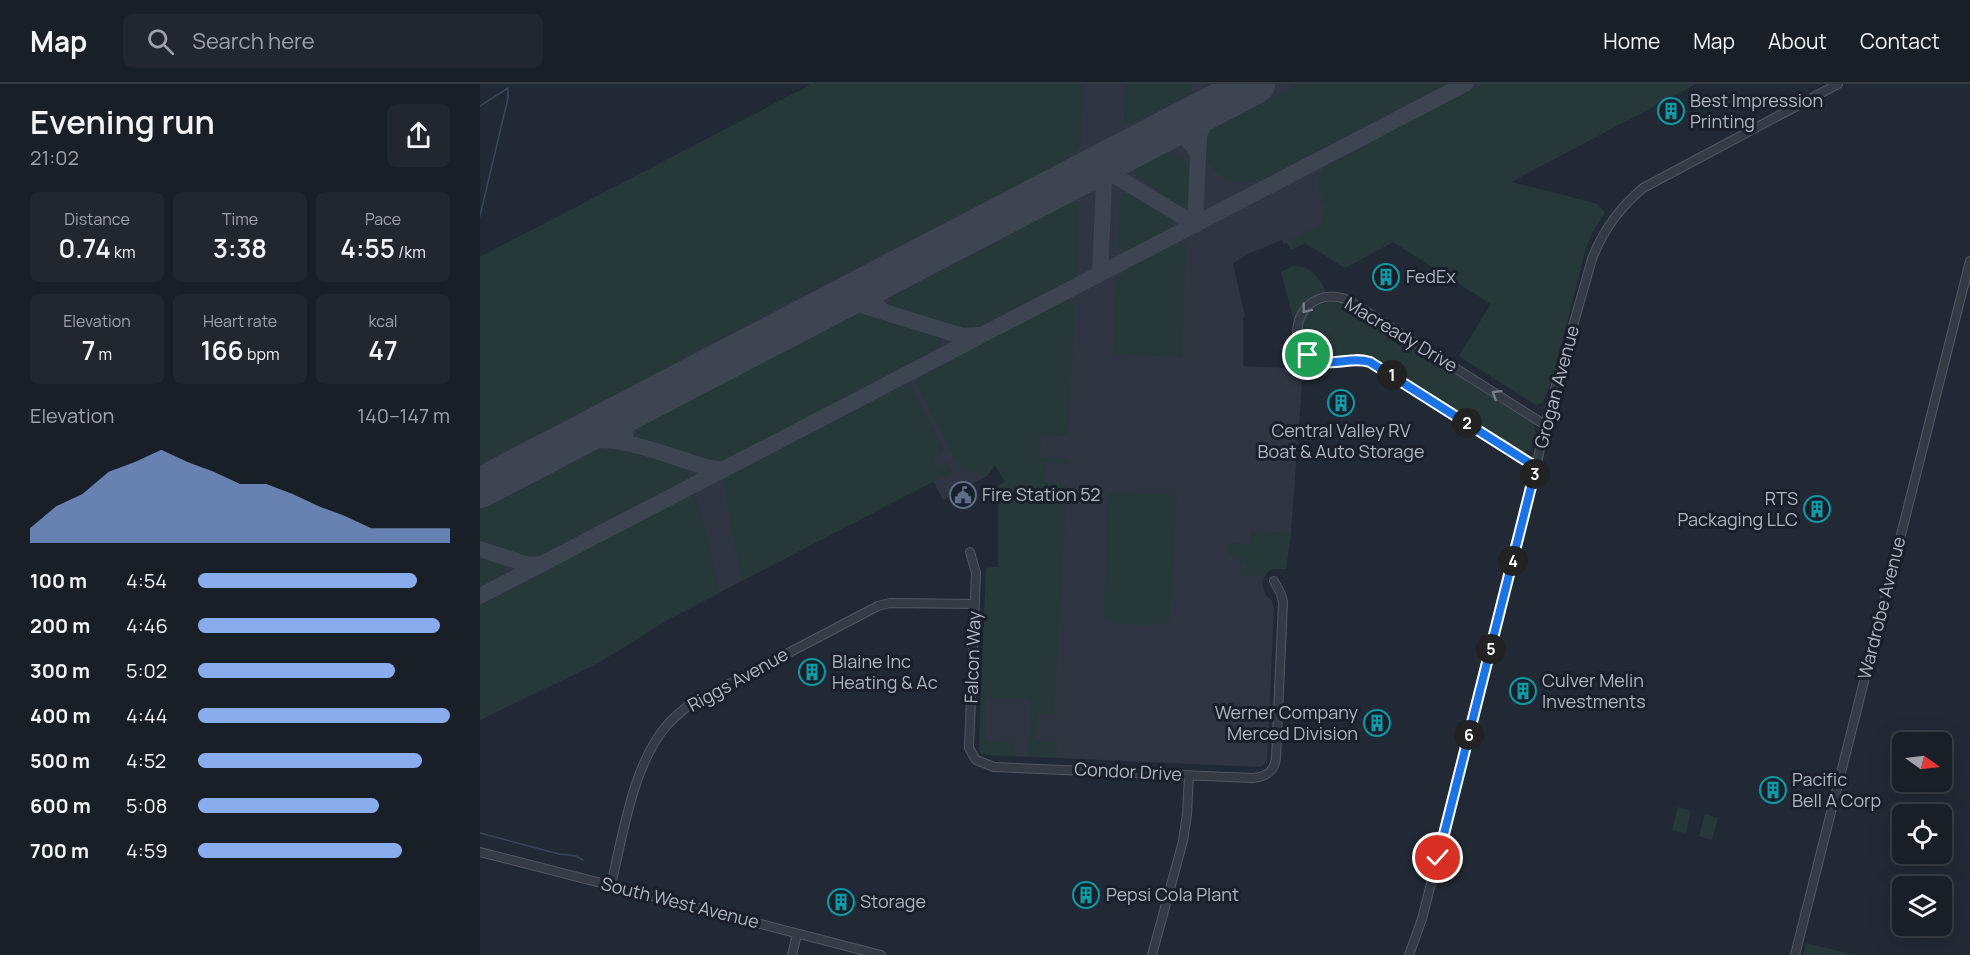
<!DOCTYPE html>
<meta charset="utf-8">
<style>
:root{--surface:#191f27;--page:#22272f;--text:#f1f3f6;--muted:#9fa2a7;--line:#373d44;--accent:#89acec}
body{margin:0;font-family:Manrope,sans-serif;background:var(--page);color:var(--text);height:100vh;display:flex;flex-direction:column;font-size:22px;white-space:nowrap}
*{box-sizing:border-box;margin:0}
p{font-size:20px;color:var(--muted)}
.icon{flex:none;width:33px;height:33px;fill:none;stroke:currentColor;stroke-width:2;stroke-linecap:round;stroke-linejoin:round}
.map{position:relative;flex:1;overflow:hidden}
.sheet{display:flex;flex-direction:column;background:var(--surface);width:480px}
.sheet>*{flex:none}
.needle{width:39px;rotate:104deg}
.tools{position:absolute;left:1412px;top:648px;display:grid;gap:12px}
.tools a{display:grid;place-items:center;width:60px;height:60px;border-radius:9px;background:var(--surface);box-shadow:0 6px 24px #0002,0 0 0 2px var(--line);font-size:30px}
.pin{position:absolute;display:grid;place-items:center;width:51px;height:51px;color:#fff;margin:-26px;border:3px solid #fff;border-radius:50%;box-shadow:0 2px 6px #0007}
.km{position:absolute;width:30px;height:30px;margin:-15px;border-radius:50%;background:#222;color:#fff;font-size:16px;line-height:30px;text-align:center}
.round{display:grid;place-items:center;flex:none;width:63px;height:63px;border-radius:9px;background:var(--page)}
.headline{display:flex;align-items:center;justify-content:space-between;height:102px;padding:0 30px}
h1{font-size:33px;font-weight:600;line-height:45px}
.metrics{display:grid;grid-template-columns:repeat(3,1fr);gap:9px;height:102px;padding:6px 30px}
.metrics div{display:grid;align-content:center;border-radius:9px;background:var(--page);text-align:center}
.metrics b{font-size:26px;font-weight:600}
.metrics small{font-size:16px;font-weight:400}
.metrics p{font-size:16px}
.chart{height:168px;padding:12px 30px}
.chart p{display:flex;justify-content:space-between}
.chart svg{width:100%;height:108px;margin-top:6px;fill:var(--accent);opacity:.7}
ul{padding:0 30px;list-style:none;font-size:20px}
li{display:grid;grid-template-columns:96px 72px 1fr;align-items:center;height:45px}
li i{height:15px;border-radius:8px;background:var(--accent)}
header{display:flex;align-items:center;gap:36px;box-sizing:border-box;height:84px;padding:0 30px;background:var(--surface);border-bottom:2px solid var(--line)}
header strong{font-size:28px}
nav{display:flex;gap:33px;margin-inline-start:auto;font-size:21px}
.search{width:420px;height:54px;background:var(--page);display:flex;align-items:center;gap:15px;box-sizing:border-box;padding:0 21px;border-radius:9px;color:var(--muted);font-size:22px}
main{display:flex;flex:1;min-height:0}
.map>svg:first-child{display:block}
.airport{fill:#2f3641}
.green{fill:#273839}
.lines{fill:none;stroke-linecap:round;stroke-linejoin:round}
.stream{stroke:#38465c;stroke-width:1.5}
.taxiway{stroke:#3d4550;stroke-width:16}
.runway{stroke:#3d4550;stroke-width:40}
.minor-casing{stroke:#525862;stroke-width:10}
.minor{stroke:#343b44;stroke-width:8}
.oneway{stroke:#787e89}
.route-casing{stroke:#fff;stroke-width:12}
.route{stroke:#1a73e8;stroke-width:8}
.labels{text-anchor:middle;stroke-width:6;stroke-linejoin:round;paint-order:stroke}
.poi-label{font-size:18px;fill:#afb5c1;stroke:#1a2029;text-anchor:start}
.street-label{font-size:18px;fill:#afb5c1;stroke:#1a2029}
</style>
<header>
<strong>Map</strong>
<div class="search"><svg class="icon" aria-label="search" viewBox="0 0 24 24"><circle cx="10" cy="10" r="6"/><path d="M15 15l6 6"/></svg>Search here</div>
<nav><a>Home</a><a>Map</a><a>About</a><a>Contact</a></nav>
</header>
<main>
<section class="sheet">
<div class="headline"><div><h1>Evening run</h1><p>21:02</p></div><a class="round"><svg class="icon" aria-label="share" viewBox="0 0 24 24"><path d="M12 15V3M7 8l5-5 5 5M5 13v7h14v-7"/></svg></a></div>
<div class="metrics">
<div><p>Distance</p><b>0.74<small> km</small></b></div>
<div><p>Time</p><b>3:38</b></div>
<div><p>Pace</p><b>4:55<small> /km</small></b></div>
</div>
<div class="metrics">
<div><p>Elevation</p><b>7<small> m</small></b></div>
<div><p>Heart rate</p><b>166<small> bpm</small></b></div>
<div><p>kcal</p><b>47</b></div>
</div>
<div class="chart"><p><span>Elevation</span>140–147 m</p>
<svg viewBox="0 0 160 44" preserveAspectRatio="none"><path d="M0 44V38L10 29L20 24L30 15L40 11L50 6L60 11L70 15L80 20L90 20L100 24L110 29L120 33L130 38L140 38L150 38L160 38V44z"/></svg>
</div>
<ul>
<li><b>100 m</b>4:54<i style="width:87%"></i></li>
<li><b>200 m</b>4:46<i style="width:96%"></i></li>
<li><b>300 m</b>5:02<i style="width:78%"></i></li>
<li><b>400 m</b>4:44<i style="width:100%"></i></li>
<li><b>500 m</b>4:52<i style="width:89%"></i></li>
<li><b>600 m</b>5:08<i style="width:72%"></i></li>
<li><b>700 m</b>4:59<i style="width:81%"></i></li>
</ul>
</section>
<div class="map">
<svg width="1490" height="871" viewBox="0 0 1490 871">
<rect width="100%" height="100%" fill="#212934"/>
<path class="airport" d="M332,0H1216L1031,98L1117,120L1125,128L1111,151L1105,167L1072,296L1063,318L1056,321L979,272L1011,220L913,158L865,184L825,159L811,166L807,159L804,160L802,156L770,169L753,179L765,233L763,234V282L823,285L811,449L806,485L797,483L787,488L782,499L785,510L792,517L794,525L787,678L781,683L508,671L501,669L499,664L506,484L518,483V402L525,398L515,381L507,392L463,416L453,397L189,535L120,578L0,636V173Z"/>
<path class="green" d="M332,0H604L602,54L595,70L0,380V173Z
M645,0H713L708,11L652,40L646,39L644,36Z
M819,0H968L782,96C750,107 711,83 730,47Z
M1003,0H1216L1031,98L1117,120L1125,128L1111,151L1105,167L1072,296L1063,318L1056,321L979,272L1011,220L913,158L865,184L825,159L811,166L807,158L841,141L846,123C839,108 834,98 844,83Z
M685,70L698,71C713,79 713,108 706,121H699L656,92L655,86Z
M643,109H650L689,134L692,137L690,144L649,166H641L638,161L640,116Z
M593,118L598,120L599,124L597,189L590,197L503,242L484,246L416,224L409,220L411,213Z
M698,159H703L706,163L702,273L633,270L636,202C644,179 677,169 698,159Z
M813,182C831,181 839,194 846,207C829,212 819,220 814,238L801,188Z
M586,216L593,218L595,224L588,352L561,351L560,373L587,375L588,379L565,378L564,399L587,401L574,630L557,629L555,657L577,658V674L548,673L551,615L507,613L505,656L535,659V673L508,671L501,669L499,664L506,484L518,483V402L525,398L515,381L507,392L480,384L436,298L441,292Z
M852,217L864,220L1053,339L1056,349L1051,366L1046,368L1040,367L894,274C888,272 882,270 876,270C863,270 852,279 839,272C809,256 822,221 852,217Z
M381,228L459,252L462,258L453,268L243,377H230L161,355L156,350L157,345Z
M427,299L431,302L463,364L462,369L452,376L456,383L467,378L472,388L262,497L244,402L245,397L251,391Z
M128,363H142L199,381L207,384L210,391L207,396L59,472L45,473L0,458V427L117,366Z
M628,408L697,411L690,530V534L684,540C671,541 632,543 624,533Z
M216,409L240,509L189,535L120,578L0,636V521Z
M771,447L811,449L806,485H792L783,492L759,491L760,486H766V479L760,478V474L748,473L749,459L770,460Z
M0,472L20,479L26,484L25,490L0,503Z
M1198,723L1211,727L1206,749L1192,746Z
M1225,730L1238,734L1232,756L1219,752Z
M1326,859L1375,871H1323Z"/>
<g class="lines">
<path class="stream" d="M0,22L28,4V14L0,132
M0,749L79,770L96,772L103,776"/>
<path class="taxiway" d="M678,50C697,45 708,52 717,69
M595,94L615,88L632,90L708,136L721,137
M715,141L719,51L729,31L748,14
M620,190L624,98L632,80L650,65
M347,223L359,219H375L482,252L499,251
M402,227C388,213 399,198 412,189
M147,358C141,343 143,333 156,323
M77,364C124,346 159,362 204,376C217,380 231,386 245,385
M0,465L49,481L63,480
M0,512L985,0"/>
<path class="runway" d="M0,404L775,0"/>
<defs>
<path id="minor" d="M1056,383L890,278C872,273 853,285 835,276C799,257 822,198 868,216L1065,341
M490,468L496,489L489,664L496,676L514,683L772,694C786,693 794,688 796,674L803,518L801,510L794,497
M0,768L401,871
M131,801C143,751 153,679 188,640C194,633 202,627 209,621L398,522L410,519L495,520
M312,871L317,850
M672,871L703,757L707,730L709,691
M929,871L942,835L1055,390L1064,344L1112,175C1123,146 1139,124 1163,104L1358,0
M1315,871L1490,177"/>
</defs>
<use href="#minor" class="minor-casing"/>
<use href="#minor" class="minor"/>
</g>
<defs><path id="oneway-chevron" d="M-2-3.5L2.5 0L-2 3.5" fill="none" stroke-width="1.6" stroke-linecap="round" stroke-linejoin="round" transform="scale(1.5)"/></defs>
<g class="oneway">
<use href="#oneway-chevron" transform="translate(826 225) rotate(128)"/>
<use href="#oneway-chevron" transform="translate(1016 310) rotate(-148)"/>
</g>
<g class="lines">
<defs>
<path id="route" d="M828,271C851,287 866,271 890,278L1056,383L958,774"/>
</defs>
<use href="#route" class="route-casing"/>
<use href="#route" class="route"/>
</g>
<defs>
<symbol id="building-ring" viewBox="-11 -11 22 22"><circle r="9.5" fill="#1a2029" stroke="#0f9aa8" stroke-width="1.5"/><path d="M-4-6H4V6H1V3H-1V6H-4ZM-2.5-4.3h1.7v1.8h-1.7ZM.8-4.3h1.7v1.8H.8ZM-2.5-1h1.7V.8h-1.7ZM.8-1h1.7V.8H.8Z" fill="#0f9aa8"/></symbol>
<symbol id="civic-ring" viewBox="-11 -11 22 22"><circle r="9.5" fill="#1a2029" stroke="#5c6f8a" stroke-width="1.5"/><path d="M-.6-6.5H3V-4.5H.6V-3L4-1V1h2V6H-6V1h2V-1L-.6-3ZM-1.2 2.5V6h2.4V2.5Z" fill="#5c6f8a"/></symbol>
</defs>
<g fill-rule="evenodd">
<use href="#building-ring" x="1176" y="12" width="30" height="30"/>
<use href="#building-ring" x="891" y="178" width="30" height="30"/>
<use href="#building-ring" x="846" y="304" width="30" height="30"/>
<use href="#civic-ring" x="468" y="396" width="30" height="30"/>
<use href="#building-ring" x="1322" y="410" width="30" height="30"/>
<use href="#building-ring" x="317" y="573" width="30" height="30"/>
<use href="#building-ring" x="1028" y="592" width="30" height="30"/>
<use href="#building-ring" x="882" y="624" width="30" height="30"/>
<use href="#building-ring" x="1278" y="691" width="30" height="30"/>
<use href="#building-ring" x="591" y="796" width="30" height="30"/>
<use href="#building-ring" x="346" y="803" width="30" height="30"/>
</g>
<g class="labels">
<g class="poi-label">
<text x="1210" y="23">Best Impression<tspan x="1210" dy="21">Printing</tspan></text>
<text x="926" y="199">FedEx</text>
<text x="861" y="353" text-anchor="middle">Central Valley RV<tspan x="861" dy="21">Boat &amp; Auto Storage</tspan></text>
<text x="502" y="417">Fire Station 52</text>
<text x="1318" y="421" text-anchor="end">RTS<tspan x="1318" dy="21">Packaging LLC</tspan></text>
<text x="352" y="584">Blaine Inc<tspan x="352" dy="21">Heating &amp; Ac</tspan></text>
<text x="1062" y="603">Culver Melin<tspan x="1062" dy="21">Investments</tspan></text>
<text x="878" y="635" text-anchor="end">Werner Company<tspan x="878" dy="21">Merced Division</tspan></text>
<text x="1312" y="702">Pacific<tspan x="1312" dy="21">Bell A Corp</tspan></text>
<text x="626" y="817">Pepsi Cola Plant</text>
<text x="380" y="824">Storage</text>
</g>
<g class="street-label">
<text transform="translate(921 251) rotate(31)" y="6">Macready Drive</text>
<text transform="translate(1077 303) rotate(-75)" y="6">Grogan Avenue</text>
<text transform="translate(1402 524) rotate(-76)" y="6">Wardrobe Avenue</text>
<text transform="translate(493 573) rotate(-88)" y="6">Falcon Way</text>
<text transform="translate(258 596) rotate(-29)" y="6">Riggs Avenue</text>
<text transform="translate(648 688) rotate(3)" y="6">Condor Drive</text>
<text transform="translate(200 819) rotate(14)" y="6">South West Avenue</text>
</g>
</g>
</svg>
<div class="tools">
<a><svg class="needle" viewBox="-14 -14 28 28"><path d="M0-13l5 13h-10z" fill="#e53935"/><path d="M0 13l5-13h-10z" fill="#9fa2a7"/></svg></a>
<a><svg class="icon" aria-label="locate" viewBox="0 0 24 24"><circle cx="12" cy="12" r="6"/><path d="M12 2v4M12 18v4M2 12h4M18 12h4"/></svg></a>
<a><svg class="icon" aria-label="layers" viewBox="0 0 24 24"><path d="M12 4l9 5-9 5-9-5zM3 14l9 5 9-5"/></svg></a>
</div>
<div class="pin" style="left:828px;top:271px;background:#1e9e55"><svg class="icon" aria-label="arrive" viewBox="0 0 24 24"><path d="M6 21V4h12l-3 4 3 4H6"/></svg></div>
<div class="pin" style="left:958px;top:774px;background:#d93025"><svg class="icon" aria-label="check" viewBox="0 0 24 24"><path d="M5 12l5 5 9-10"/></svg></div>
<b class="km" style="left:912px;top:291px">1</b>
<b class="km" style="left:987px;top:339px">2</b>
<b class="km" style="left:1055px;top:390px">3</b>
<b class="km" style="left:1033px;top:477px">4</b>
<b class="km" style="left:1011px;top:565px">5</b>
<b class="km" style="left:989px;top:651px">6</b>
</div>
</main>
